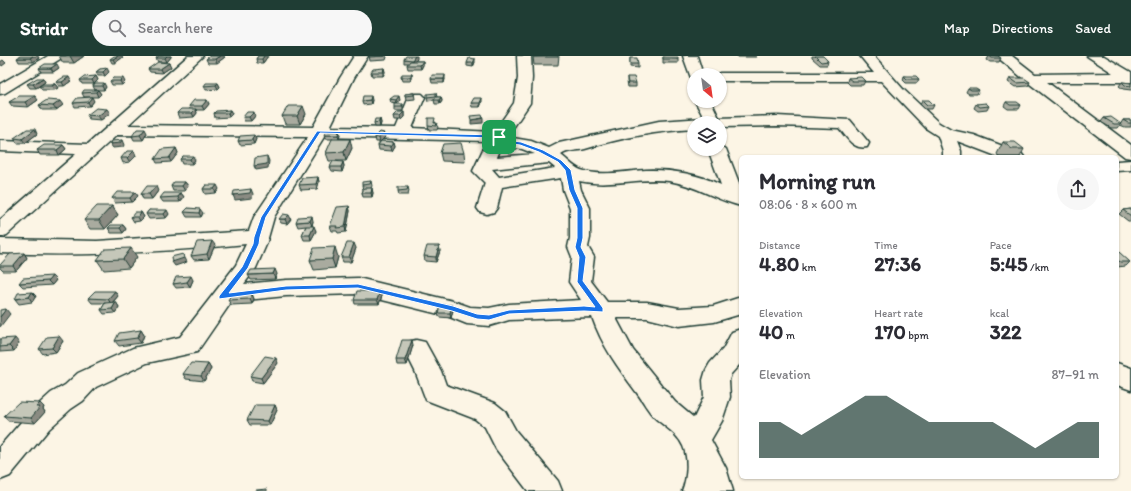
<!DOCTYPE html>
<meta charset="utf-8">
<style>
:root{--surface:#fff;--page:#f7f7f7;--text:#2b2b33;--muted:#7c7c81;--accent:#1f3d34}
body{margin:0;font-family:Itim,sans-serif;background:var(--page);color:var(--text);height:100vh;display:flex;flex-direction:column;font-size:15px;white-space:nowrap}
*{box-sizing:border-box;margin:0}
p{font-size:13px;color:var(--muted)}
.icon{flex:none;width:22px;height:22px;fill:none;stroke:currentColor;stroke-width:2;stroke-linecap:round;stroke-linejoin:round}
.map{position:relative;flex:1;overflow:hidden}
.sheet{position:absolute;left:739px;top:99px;width:380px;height:324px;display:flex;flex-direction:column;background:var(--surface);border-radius:6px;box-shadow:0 1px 3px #0004}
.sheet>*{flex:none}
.needle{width:26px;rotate:151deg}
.fabs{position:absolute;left:687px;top:12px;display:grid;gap:8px}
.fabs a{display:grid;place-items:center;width:40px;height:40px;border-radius:50%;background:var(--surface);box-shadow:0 1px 3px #0004;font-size:20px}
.pin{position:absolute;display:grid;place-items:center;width:34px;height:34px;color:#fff;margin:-17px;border-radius:8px;box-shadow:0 2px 6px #0006}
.round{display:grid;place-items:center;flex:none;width:42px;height:42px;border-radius:21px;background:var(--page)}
.summary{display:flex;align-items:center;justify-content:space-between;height:68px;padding:0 20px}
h1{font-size:22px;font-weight:700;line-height:30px}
.metrics{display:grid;grid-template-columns:repeat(3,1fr);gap:6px;height:68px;padding:4px 20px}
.metrics div{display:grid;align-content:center}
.metrics b{font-size:20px;font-weight:700}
.metrics small{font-size:11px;font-weight:400}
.metrics p{font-size:11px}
.chart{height:112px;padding:8px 20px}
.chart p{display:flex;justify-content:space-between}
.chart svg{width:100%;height:72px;margin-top:4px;fill:var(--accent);opacity:.7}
header{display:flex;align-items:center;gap:24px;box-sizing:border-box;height:56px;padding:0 20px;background:var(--accent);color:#fff}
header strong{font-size:19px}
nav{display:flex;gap:22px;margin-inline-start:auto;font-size:14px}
.search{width:280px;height:36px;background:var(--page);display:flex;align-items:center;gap:10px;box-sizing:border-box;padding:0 14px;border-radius:22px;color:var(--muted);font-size:15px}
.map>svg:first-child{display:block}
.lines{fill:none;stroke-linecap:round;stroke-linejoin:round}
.minor-casing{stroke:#1f3d34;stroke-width:3}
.minor{fill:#fcf5e5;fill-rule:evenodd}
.wall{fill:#a9ab9f;stroke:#1f3d34}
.shaded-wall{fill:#8a8b82;stroke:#1f3d34}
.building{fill:#c5c7b9;stroke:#1f3d34}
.route{fill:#1a73e8;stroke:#fff;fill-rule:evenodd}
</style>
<header>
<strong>Stridr</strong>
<div class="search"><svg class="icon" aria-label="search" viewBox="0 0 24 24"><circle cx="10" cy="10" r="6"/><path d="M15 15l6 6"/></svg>Search here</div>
<nav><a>Map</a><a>Directions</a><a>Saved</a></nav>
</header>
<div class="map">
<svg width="1131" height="435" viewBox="0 0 1131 435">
<rect width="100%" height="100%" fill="#fcf5e5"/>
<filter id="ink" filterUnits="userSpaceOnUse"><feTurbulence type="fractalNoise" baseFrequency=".025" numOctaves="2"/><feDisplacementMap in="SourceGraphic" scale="8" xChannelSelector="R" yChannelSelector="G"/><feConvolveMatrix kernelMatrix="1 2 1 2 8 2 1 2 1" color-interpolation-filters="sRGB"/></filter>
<g filter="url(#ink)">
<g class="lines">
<defs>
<path id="minor" d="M48,0H65L5,37L0,38V28Z
M188,0H203L128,69L313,71L340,22L354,0H368L354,22L330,71L396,72L409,41L412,38H422L425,41L412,72L494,76L514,47L518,22L517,0H531L532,22L530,47L507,81L531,85L549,92L559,87L659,65L704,62L695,45H711L719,62L777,60L850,64L869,87L867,91C853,94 847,81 839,72L777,70L720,71V67H694V73C656,75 621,82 585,93C577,95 567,94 561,99C568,104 573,111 581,114C601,121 625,115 646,114C670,113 699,118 721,129L708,93H720V89L726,93L741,132V150C716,144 695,129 669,125C639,121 609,132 579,125L581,134L590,152V182L588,191L594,201L591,225L607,246H647L679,252L713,250L741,241V258L714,266L679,270L647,262H616L633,294L675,346L694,362L704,341L703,324L706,314L710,307L723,293L732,276L741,273V307L731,318L729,324L730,341L722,365L711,384L726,412L733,435H682C687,422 689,404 683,390C677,377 665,371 655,362C648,355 643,345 637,337C619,313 602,290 592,261L509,264L489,270L467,268L447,260L358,238L286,240L238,245L230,248L197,296L147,307L96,331L83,345L71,353L49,373L10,420L0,424V390L29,357L51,337L65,329L78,317L133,292L180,281L236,209L246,188C164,196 82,201 0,197V183L97,185L249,175L254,161L308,81L117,79L7,179L0,181V164L76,98L0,95V85L88,88ZM324,81L487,85L473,115L485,127L477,152L480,156L487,158L494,156L497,152L502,131L561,122L563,134L570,152V182L568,191L572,201L569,226L581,244L509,248L489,252L470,251L453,245L358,222L286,224L244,228L256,212L266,189L274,161ZM502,90L522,93L535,98L497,101ZM549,107L555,112L499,121L492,113Z
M683,0H697L703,19H694V23L691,22Z
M860,0H874L903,33L939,67L951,74L974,79L1021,97L1024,101H999L957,85L961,95V101H943V95L938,80L927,73L881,25H720V19H714L720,17H874Z
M996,0H1012L1035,18L1113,17L1087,0H1104L1131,16V26H1047L1131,89V102L1125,101L1026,25Z
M1131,104V114L1117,115V105Z
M416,284L425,286L441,315L446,329L495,347L505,355L516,375L558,425L562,435H528L496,393L485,371L475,363L426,344L415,315L404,293L407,286Z
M1117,307L1131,312V334L1117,329Z"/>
</defs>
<use href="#minor" class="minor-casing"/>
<use href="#minor" class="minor"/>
</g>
<path class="wall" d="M59,0H84L74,7H63Z
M159,0H171V1L167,6H158L156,2Z
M210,0H224L225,1L217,7H208L206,3Z
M258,0H268L263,7H257L256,3Z
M369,0H386L387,1L386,4L370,5Z
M559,0L558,9H534L533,1Z
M737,0H756V1H738Z
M812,0H823L828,5L827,9H820L812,2Z
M989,0L1001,2L999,6H990L987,4Z
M123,1L115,7H112L110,3Z
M663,1L678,3V7H663Z
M17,2H39L33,6H19Z
M630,2L638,8V12L630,11Z
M404,3H417L415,5H423V9L421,13H408L407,9L408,7H404Z
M475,6L473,11L467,10V7Z
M169,7L171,11L162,17L150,16L148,13Z
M39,12H59L53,16H41Z
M384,12L385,16L383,20H372L371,16Z
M100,13L109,16L105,20H98L96,16Z
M412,18V22L411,25H402L401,21Z
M96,20L98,24L94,28H82L80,24Z
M904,20L919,23L917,27H906L903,24Z
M627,21L636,27V31H628L627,25Z
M43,22L45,26L36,32H30L27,28Z
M113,22L125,26L122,29H112L110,25Z
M848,22L865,25L863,29H850L847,26Z
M1010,22L1030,26L1028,30L1015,31L1008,26Z
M431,23H445L444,27H432Z
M71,25L64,30H59L56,26Z
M1122,26L1131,27V34L1123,33L1119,30Z
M95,27L106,31L104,34H95L93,30Z
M218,27L220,31L218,33L206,34L204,30Z
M55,28L58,32L54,34H42L39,30Z
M968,32L979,34L977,38H969L966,36Z
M98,34L101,38L98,41H84L82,37Z
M414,37L415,43L406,44L405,38Z
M436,37L437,41H441L442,45L440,48H435L434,44L428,45L427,41Z
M390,43L400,44L397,48L391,47Z
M38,44L28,51L12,50L9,46Z
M207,44L209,48L204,54H196L197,57L194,61L179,62L177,57L190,53L189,50Z
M372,44L371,48L363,49L362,45Z
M922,44L934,49L932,53H925L920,48Z
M94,45L90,50L75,51L73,47Z
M482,46L480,51H472L471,47Z
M1006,46L1021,49L1019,53H1008L1004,50Z
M403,48V55H395V51Z
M976,48L989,50L987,54L978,55L974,52Z
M39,49H63L56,54H42Z
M230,54L232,58L229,61L215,62L214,57Z
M404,56V61L401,64H395L394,60Z
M110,57L101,64L89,63L87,59Z
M306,58L300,68H285L282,60Z
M255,60L251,65H244L243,61Z
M1104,62L1121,68L1118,72H1111L1101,66Z
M380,63L381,67L380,71H375L374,67Z
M1123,64H1131V71H1125L1120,69Z
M436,66L435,67L438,71L437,74H429L428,69Z
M147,77L143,84H134L132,80Z
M37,78L25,87H17L14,82Z
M324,79H340L339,83L352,92L346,105H329L326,97L333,83H325Z
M375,81H385L381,85L394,86L395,90L392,95L379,94L378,89L380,86H376Z
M256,83L254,88L240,89L238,85Z
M1003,86L1024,93L1020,101H999L997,98Z
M63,89L66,93L59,99H40L37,94Z
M176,92L178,97L171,106L157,107L155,103Z
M134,95L136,100L130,106L123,107L121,102Z
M440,97H464L465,106L442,105Z
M183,100L195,104L192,108H182L180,103Z
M343,106L344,110L342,116L332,115L330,111Z
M318,121L319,126L317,133L301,134L299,129Z
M371,125L372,130L371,132L373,137L372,141H363L362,137L363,134L362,129Z
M185,126L188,130L185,135H173L171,130Z
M206,129L219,133L216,137L205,138L203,133Z
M408,131L409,135L408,139H399L398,135Z
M158,135L152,143H143L141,138Z
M135,136L138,140L132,146L115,147L112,142Z
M181,137L184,141L180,146H163L160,142Z
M112,150L118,159L105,173H90L84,164Z
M349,150L350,155L346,176L338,177L337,175H332L330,170Z
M188,152L203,157L201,161H187L184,156Z
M1131,153V165H1128L1119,158L1123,154Z
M149,154L169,158L166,162L149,163L146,158Z
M141,156L144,161L140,165L134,166L131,161Z
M279,163H291L287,168L281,167Z
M313,165L312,170L316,175L311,184H304L302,179L306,170L298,171L296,166Z
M123,169L126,173L123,177H111L108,172Z
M215,189L209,203L194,204L191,200Z
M439,190L440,195L436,206L425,205L424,200Z
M356,192L351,206H343L341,201Z
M1117,196L1130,206L1126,210L1117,211Z
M24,197L27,202L16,215H3L0,212V209Z
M137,201L129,212L104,214L97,204Z
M338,201L335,212L314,214L310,204Z
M277,218L275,223L251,224L248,219Z
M56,224L52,229L23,231L19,227Z
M193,224L190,231L176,232L173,228Z
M380,235L382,240L379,248H355L354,244Z
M252,238L254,243L252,248L231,249L228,244Z
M36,240L32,246L19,248L15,243Z
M118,240L113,246H116L119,251L115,257L104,258L101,254L105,247H92L88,242Z
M452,249L453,254L451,262L439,261L438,257Z
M141,274L144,279L141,287L119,290L115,285Z
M0,283L19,287L14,295L0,296Z
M63,285L56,296L43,298L39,293Z
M413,289L407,309H397L396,304Z
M278,307L263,327L252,325L250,320Z
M208,308L211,313L204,325L186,323L183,318Z
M40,347L44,351L43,353L45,356L35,367L8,365L4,360Z
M275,349L277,354L270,369H250L247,364Z"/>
<path class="shaded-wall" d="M33,0H38L39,2L33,6L30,2Z
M70,0H84L74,7Z
M118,0H122L123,1L115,7L113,3Z
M167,0H171V1L167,6L165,2Z
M220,0H224L225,1L217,7L215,3Z
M264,0H268L263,7L262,3Z
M415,0H417V3L413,8L412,4Z
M475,3V6L473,11V7Z
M3,4L6,7L2,10L0,7V6Z
M423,5V9L421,13L420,9Z
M169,7L171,11L162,17L160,13Z
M57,8L59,12L53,16L51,12Z
M107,12L109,16L105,20L103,16Z
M384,12L385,16L383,20V16Z
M412,18V22L411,25L410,21Z
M445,19V23L444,27V23Z
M96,20L98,24L94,28L92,24Z
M69,21L71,25L64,30L62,26Z
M43,22L45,26L36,32L33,28Z
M123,22L125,26L122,29L120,25Z
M104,27L106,31L104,34L102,30Z
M218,27L220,31L218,33L216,29Z
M55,28L58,32L54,34L52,30Z
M98,34L101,38L98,41L96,36Z
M35,40L38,44L28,51L25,46Z
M371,40L372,44L371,48L370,44Z
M399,40L400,44L397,48L396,44Z
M92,41L94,45L90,50L88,46Z
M441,41L442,45L440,48L439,44Z
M482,42V46L480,51V47Z
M207,44L209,48L204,54L202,50Z
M60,45L63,49L56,54L53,50Z
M303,50L306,58L300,68L297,60Z
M107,53L110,57L101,64L98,60Z
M196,53L197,57L194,61L192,57Z
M230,54L232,58L229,61L228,57Z
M254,56L255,60L251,65L249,61Z
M404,56V61L401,64L400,60Z
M483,62V67L471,68V64Z
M380,63L381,67L380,71L379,66Z
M35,73L37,78L25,87L22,83Z
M145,73L147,77L143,84L140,79Z
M339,75L340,79L339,83L338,79Z
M384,77L385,81L380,86L379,82Z
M254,79L256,83L254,88L252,84Z
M350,83L352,92L346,105L344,96Z
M122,84L124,89L123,91L113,92L110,88Z
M394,86L395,90L392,95L391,90Z
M63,89L66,93L59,99L57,94Z
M176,92L178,97L171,106L169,102Z
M134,95L136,100L130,106L127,102Z
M193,100L195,104L192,108L190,103Z
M267,100L269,105L268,112L256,114L254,110Z
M343,106L344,110L342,116L341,111Z
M318,121L319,126L317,133L316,128Z
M185,126L188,130L185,135L182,130Z
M217,129L219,133L216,137L214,133Z
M156,130L158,135L152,143L149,138Z
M372,132L373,137L372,141L371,137Z
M251,133L253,138L252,142L235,144L233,139Z
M135,136L138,140L132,146L130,142Z
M181,137L184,141L180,146L178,141Z
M112,150L118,159L105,173L99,164Z
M349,150L350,155L346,176L345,171Z
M200,153L203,157L201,161L199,157Z
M167,154L169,158L166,162L164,158Z
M141,156L144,161L140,165L138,161Z
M289,159L291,163L287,168L285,163Z
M312,160L313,165L312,170L310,165Z
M123,169L126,173L123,177L120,172Z
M314,170L316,175L311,184L310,179Z
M212,185L215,189L209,203L207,198Z
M354,187L356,192L351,206L349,201Z
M439,190L440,195L436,206V201Z
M335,191L338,201L335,212L332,203Z
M131,192L137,201L129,212L123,203Z
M24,197L27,202L16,215L13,210Z
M183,198L187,206L175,210L172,206Z
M275,213L277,218L275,223L273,218Z
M52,220L56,224L52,229L48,225Z
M191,220L193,224L190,231L187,226Z
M115,235L118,240L111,248L108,243Z
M380,235L382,240L379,248L377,244Z
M32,236L36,240L32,246L29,241Z
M252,238L254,243L252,248L250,243Z
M116,246L119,251L115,257L112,253Z
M452,249L453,254L451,262L450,257Z
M6,253L10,258L0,271V261Z
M141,274L144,279L141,287L137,282Z
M59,280L63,285L56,296L52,292Z
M15,282L19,287L14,295L9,290Z
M412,284L413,289L407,309L405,304Z
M276,302L278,307L263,327L261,322Z
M208,308L211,313L204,325L201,320Z
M40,347L44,351L43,353L45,356L35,367L31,362L36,351Z
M275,349L277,354L270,369L268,365Z"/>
<path class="building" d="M20,0H33L30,2H17Z
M114,0H118L113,3H110Z
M159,0H167L165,2H156Z
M210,0H220L215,3H206Z
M258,0H264L262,3H256Z
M369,0H385L369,1Z
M406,0H415L412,4L404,3Z
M533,0H558V1H533Z
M815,0H823L828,5L821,6Z
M989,0H998L1001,2H992Z
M663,1H678V3H663Z
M469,2L475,3L473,7H467Z
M630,2H637L638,8H630Z
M410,5H423L420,9H407Z
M158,6L169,7L160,13H148Z
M45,8H57L51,12H39Z
M107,12L103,16H96L100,13Z
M384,12L383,16H371L373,13Z
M402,18H412L410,21H401Z
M432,19H445L444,23H431Z
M96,20L92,24H80L84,21Z
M904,20H916L919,23H907Z
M64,21H69L62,26H56Z
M627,21H634L636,27H628Z
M861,21L865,25H852L848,22Z
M37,22H43L33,28H27Z
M113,22H123L120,25H110Z
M1010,22H1024L1030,26L1017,27Z
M1122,26L1131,27V30L1125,29Z
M95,27H104L102,30H93Z
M206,27H218L216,29L204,30Z
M43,28H55L52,30H39Z
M968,32H976L979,34H971Z
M84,34H98L96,36L82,37Z
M414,37V39L405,40V38Z
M436,37V40L427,41V38Z
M19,40H35L25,46H9Z
M363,40H371L370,44L362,45Z
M394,40H399L396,44L390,43Z
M92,41L88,46L73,47L77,42Z
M436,41H441L439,44H434Z
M474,42H482L480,47H471Z
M47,44L60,45L53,50L39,49Z
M194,44H207L202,50H189Z
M922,44H929L934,49H927Z
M1006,46H1017L1021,49H1010Z
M986,47L989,50L980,51L976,48Z
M395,48H403L402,51H395Z
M288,50H303L297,60H282Z
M96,52L107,53L98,60L87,59Z
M181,53H196L192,57H177Z
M230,54L228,57H214L216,55Z
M247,56H254L249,61H243Z
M398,56H404L400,60H394Z
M482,59L483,62L471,64L470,60Z
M1111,61L1121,68H1114L1104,62Z
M428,62H435L434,67H437L436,70L428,69Z
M375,63H380L379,66L374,67Z
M1123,64H1131V67H1128Z
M27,73H35L22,83L14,82Z
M137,73H145L140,79L132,80Z
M326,75H339L338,79H324Z
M380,76L384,77L379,82L375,81Z
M254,79L252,84L238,85L240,80Z
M332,83H350L344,96L326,97Z
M122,84L120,87L110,88L112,85Z
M381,85L394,86L391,90L378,89Z
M1003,86H1015L1024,93H1012Z
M461,87L464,97H440L443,88Z
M44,89H63L57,94H37Z
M176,92L169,102L155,103L162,93Z
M127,95H134L127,102H121Z
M183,100H193L190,103H180Z
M267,100V108L254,110L255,102Z
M333,105L343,106L341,111H330Z
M318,121L316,128L299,129L302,122Z
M371,125L370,128L362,129V126Z
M174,126H185L182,130H171Z
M206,129H217L214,133H203Z
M147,130H156L149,138H141Z
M398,131H408L407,134L398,135Z
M364,132H372L371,137H362Z
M251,133L250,137L233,139L234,135Z
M117,136H135L130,142H112Z
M164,137H181L178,141L160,142Z
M97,150H112L99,164H84Z
M349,150L345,171L336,172L337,170H330L337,151Z
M188,152L200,153L199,157L184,156Z
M1131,153V160L1123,154Z
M149,154H167L164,158H146Z
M135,156H141L138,161H131Z
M283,158L289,159L285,163H279Z
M312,160L310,165L296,166L298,161Z
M111,169H123L120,172H108Z
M306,170H314L310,179H302Z
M212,185L207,198L191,200L197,186Z
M347,187H354L349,201H341Z
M427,190H439L436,201L424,200Z
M335,191L332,203L310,204L314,192Z
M131,192L123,203L97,204L105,193Z
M1117,196H1119L1130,206H1120L1117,203Z
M24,197L13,210H0V209L10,198Z
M183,198L184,202L172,206L171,201Z
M275,213L273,218L248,219L251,214Z
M52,220L48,225L19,227L23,222Z
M191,220L187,226L173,228L176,221Z
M95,235H115L108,243L88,242Z
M357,235H380L377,244H354Z
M32,236L29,241L15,243L18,237Z
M252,238L250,243L228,244L231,239Z
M116,246L112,253L101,254L105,247Z
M440,249H452L450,257H438Z
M6,253L0,261V254Z
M141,274L137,282L115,285L119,277Z
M59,280L52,292L39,293L47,281Z
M15,282L9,290L0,291V283Z
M402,284H412L405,304H396Z
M265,300L276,302L261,322L250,320Z
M191,307L208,308L201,320L183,318Z
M19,346L40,347L36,351H40L31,362L4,360Z
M255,349H275L268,365L247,364Z
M267,433V435H256V434Z"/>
</g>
<path class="route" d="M317,75L499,79L501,81L499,83L521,86L543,94L561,104L571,114L575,134L583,152V182L581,191L586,201L583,225L603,252V256L584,255L509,258L489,264L477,263L452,255L358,232L286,234L219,243V240L242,211L253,188L254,181L261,161ZM320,77L495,82L494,85L520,89L539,96L558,106L565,114L569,134L577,152V182L575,191L579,201L577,226L595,251L584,250L509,254L489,259L477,258L453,250L358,228L286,230L229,237L248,212L259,188L260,181L266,161Z"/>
</svg>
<div class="fabs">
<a><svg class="needle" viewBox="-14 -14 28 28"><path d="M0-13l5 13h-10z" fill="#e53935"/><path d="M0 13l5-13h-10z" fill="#7c7c81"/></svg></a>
<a><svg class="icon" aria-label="layers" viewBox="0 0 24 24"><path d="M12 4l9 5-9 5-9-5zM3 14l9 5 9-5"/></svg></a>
</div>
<div class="pin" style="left:499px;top:81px;background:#1e9e55"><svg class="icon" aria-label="arrive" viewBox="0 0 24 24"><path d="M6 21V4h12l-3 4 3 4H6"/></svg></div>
<section class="sheet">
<div class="summary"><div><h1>Morning run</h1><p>08:06 · 8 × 600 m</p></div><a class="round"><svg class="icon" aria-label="share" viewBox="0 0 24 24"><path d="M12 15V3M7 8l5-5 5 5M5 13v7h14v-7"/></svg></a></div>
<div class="metrics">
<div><p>Distance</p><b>4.80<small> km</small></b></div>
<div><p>Time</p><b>27:36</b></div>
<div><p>Pace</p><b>5:45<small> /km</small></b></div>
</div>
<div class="metrics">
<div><p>Elevation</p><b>40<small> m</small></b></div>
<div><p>Heart rate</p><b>170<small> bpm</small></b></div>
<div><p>kcal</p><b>322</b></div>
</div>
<div class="chart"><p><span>Elevation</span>87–91 m</p>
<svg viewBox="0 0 160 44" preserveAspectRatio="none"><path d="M0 44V22L10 22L20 30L30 22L40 14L50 6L60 6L70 14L80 22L90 22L100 22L110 22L120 30L130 38L140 30L150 22L160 22V44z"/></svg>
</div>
</section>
</div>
